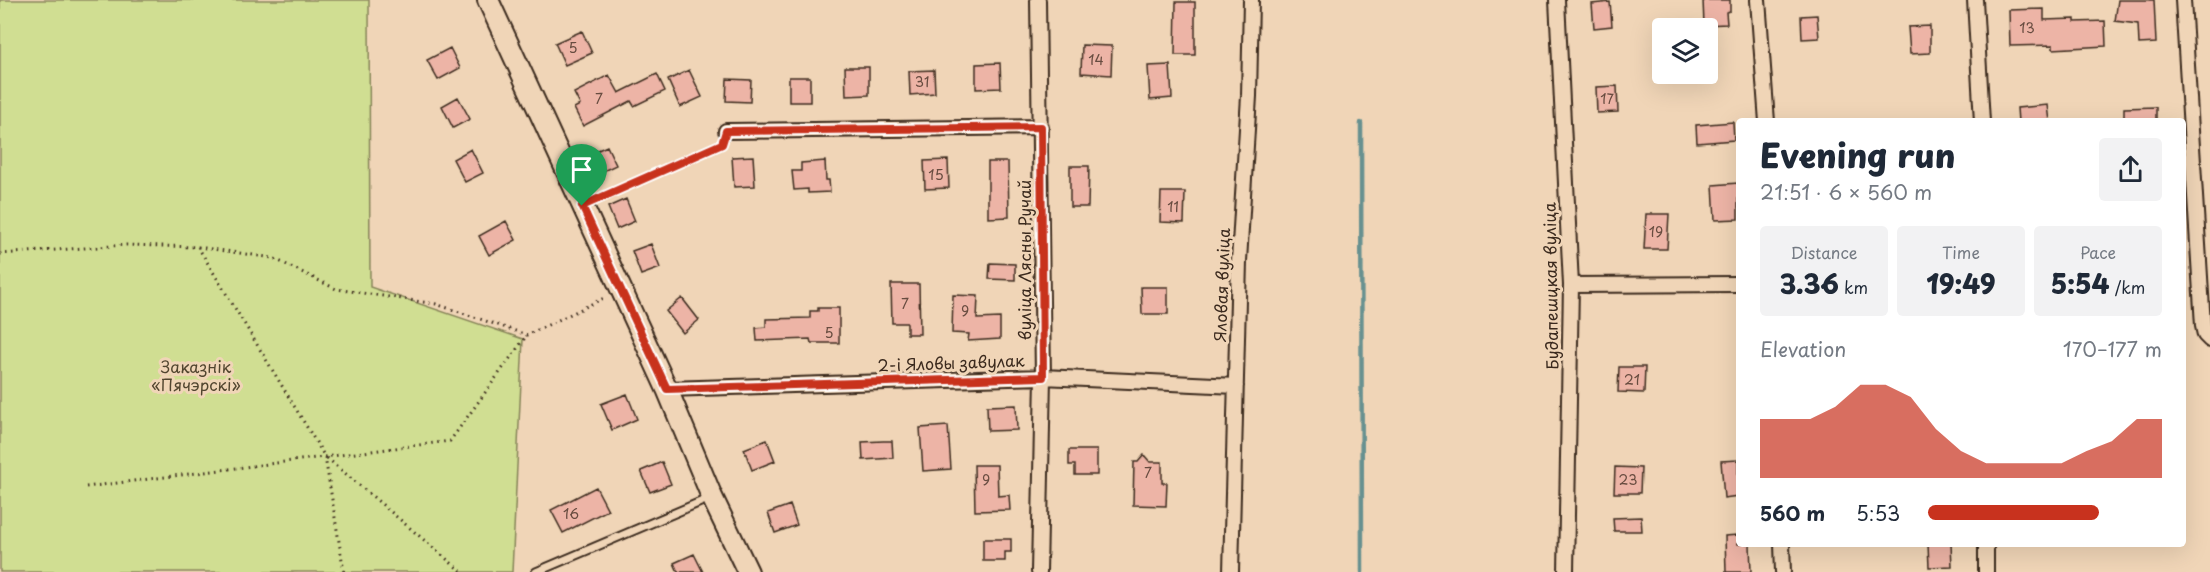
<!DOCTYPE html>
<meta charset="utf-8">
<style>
:root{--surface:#fff;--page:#f2f2f3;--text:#1f2937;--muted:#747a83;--accent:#c8321e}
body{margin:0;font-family:"Playpen Sans",sans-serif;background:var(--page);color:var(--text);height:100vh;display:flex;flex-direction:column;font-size:22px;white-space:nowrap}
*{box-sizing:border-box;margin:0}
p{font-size:20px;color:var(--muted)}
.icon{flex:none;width:33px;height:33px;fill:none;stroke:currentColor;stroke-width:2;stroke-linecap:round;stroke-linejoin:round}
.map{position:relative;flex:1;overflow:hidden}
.sheet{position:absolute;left:1736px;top:118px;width:450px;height:429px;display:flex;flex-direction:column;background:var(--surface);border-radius:6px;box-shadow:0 6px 24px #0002}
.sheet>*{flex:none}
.controls{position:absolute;left:1652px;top:18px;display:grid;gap:12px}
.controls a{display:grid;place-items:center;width:66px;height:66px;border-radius:6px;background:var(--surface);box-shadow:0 6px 24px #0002;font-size:30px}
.pin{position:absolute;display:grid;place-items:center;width:51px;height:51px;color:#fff;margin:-62px -26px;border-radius:50% 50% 50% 0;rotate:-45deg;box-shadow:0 0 6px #0007}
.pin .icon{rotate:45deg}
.round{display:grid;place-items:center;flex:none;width:63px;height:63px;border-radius:6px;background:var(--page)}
.head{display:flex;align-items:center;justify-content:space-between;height:102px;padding:0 24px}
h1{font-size:33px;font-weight:800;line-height:45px}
.metrics{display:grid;grid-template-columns:repeat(3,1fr);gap:9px;height:102px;padding:6px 24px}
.metrics div{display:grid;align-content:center;border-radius:6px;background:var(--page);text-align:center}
.metrics b{font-size:26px;font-weight:800}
.metrics small{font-size:16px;font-weight:400}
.metrics p{font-size:16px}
.chart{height:168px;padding:12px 24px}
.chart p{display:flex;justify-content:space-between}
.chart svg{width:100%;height:108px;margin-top:6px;fill:var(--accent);opacity:.7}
ul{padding:0 24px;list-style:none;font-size:20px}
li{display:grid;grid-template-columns:96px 72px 1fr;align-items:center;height:45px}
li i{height:15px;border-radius:8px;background:var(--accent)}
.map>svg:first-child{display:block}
.green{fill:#d0de92;stroke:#868458;stroke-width:1.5}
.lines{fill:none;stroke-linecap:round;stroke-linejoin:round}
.stream{stroke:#679190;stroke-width:4.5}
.building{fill:#edb4a6;stroke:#3b2a1e;stroke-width:1.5}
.lane-casing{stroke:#3b2a1e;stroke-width:11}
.street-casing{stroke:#3b2a1e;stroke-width:18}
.secondary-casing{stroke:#3b2a1e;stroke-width:24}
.path{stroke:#3b2a1e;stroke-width:3;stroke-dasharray:1.5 4.5;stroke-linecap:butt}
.lane{stroke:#f0d5b7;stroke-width:7}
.street{stroke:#f0d5b7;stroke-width:14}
.secondary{stroke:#f0d5b7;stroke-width:20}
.route-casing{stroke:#fff;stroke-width:12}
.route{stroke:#c8321e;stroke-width:8}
.labels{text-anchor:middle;stroke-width:6;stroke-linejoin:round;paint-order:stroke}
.number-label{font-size:14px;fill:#684c40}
.street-label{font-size:16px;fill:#3b2a1e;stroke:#f0d5b7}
.park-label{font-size:16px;fill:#51452f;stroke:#f0d5b7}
</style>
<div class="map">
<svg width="2210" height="572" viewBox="0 0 2210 572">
<rect width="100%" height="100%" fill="#f0d5b7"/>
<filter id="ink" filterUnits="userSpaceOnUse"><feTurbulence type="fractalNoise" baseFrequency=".0167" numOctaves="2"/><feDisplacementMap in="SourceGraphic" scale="12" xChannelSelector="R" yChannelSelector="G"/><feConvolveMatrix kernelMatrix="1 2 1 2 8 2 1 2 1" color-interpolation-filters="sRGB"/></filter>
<g filter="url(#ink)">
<path class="green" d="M0,0H369L370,287L523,339L512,572H0Z"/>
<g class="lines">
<path class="stream" d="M1361,123L1362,572"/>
</g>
<path class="building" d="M1703,0H1730V11L1726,12L1727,24L1704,25Z
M2118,0H2154L2156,43L2139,44L2138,24L2115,21Z
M1176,2H1195V55H1175Z
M1610,2L1612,26L1594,28L1592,4Z
M2044,9V20L2075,19V22L2105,21L2106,46L2053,49V45L2010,46L2009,10Z
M1817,15L1819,38L1802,39L1801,16Z
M1930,26V53L1910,54L1908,27Z
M582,31L592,53L565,65L555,43Z
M1082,45L1112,46L1111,75L1081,73Z
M450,48L460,68L438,80L427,60Z
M1000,63L1001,88L976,89V64Z
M1170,65L1172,98L1150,100L1148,66Z
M845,67H869V95L846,96Z
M689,70L702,97L680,107L668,80Z
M934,70L935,93L910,95L909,71Z
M657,74L665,91L634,106L631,101L583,126L574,108L580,105L574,93L609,75L619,93Z
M789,77H810V102H789Z
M727,79L751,80L750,102L726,101Z
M1617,86L1618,112L1597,113L1596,87Z
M458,97L470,119L453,128L442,106Z
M2048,105L2050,122H2018L2017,108Z
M2156,107V122H2124V108Z
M1733,122L1734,140L1697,143L1696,125Z
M607,146L616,165L595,175L587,155Z
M471,149L483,173L465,182L453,159Z
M753,156L755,186L734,187L732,157Z
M948,160L949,188L925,189L924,161Z
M825,161L826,180H829L830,192L808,193V189L794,190L792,171H801V163Z
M988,162H1008L1009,217L988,218Z
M1070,166H1089L1088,207H1070Z
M1738,183V219L1715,220L1713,185Z
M1161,192H1185L1184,223L1160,222Z
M626,199L635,221L617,229L608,207Z
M1646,214H1669L1667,249H1644Z
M506,221L516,240L489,255L479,236Z
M651,244L660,268L641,275L632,251Z
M990,263L1015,264V280L989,279Z
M891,284H919L920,334H907V323H892Z
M1141,287H1168V314H1142Z
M953,295L978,296L977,319L1000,318V339L968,341L969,334L952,333Z
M682,298L699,320L683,333L666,311Z
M818,308H839V343H811L810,339L757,341L756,328L766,327V319L810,318V311H818Z
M1619,367H1645L1644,393L1618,392Z
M627,394L637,419L612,430L601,404Z
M1016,405L1017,430L988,431L987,406Z
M948,426L951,469L923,471L920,428Z
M767,440L775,461L752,470L744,449Z
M883,441H892L893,458L863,460L862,442Z
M1069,450H1097V475H1075V465H1069Z
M1144,455L1150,462H1162V483H1167L1166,506L1133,505L1134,462H1138Z
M1738,460V496L1724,498L1721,461Z
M662,462L671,484L650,492L641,471Z
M974,465H997L998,496L1009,495L1010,510L975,511Z
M1615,467L1641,468L1640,493H1614Z
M596,487L608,510L563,533L551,510Z
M790,505L797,525L775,533L768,513Z
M1641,517L1642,531H1614L1613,518Z
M1738,535V544H1750L1751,572H1726L1725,536Z
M983,539H1011V552H1005V561H983Z
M1928,544H1951L1952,566L1929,567Z
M694,554L703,572H678L674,563Z"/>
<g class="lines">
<defs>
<path id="lane" d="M536,572L710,498"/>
<path id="street" d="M1038,0L1043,377L1039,572
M1557,0L1571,285L1566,572
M1758,0L1767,122
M1975,0L1982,122
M2183,0L2203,326L2205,335L2210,340
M726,131L1041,127
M1571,285L1738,284
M667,389L1043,377L1236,386
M1782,544L1783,572
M1231,572L1239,261L1249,96L1251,0
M1986,572V544"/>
<path id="secondary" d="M488,0L667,389L712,497L748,572"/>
</defs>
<use href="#lane" class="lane-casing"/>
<use href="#street" class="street-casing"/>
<use href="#secondary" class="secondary-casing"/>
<path class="path" d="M599,199L721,144
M198,247L273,258L336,289L436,304L527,335L606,297
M0,254L126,245L198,247L325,457L344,572
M327,458L462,572
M86,487L450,441L527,335"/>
<use href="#lane" class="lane"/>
<use href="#street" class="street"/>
<use href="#secondary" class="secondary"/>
</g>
</g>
<g class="lines" filter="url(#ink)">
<defs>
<path id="route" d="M1041,127L1043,377L667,389L582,206L722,144L726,131Z"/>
</defs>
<use href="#route" class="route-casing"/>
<use href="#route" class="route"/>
</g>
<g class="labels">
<g class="number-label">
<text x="2027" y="33">13</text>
<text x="573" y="53">5</text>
<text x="1096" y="65">14</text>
<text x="922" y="87">31</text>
<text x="599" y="104">7</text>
<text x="1607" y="104">17</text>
<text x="936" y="180">15</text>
<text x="1173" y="212">11</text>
<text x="1656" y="237">19</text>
<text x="905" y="309">7</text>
<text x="965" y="316">9</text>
<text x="829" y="338">5</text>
<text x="1632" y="385">21</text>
<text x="1148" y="478">7</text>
<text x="986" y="485">9</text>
<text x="1628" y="485">23</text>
<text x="571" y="519">16</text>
</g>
<g class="street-label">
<text transform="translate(1025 260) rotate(-90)" y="6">вуліца Лясны Ручай</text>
<text transform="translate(1222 285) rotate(-88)" y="6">Яловая вуліца</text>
<text transform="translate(1551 286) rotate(-91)" y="6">Будапешцкая вуліца</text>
<text transform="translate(951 363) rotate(-2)" y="6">2-і Яловы завулак</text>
</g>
<g class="park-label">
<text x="196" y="373">Заказнік<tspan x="196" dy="18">«Пячэрскі»</tspan></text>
</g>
</g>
</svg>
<div class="controls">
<a><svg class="icon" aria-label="layers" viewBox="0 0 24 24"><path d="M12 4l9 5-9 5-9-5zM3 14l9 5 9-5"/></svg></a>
</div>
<div class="pin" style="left:582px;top:206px;background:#1e9e55"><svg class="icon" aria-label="arrive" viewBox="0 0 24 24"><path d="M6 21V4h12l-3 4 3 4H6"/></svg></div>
<section class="sheet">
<div class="head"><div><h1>Evening run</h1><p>21:51 · 6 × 560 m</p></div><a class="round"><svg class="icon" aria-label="share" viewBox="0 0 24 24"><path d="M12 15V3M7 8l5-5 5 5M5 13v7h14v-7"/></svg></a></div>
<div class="metrics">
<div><p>Distance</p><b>3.36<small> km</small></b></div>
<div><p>Time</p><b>19:49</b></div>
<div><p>Pace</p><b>5:54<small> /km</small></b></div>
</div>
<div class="chart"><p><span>Elevation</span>170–177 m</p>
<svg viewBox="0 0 160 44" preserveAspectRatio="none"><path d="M0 44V20L10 20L20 20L30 15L40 6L50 6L60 11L70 24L80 33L90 38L100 38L110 38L120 38L130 33L140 29L150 20L160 20V44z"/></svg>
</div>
<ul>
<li><b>560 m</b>5:53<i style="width:73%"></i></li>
</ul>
</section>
</div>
